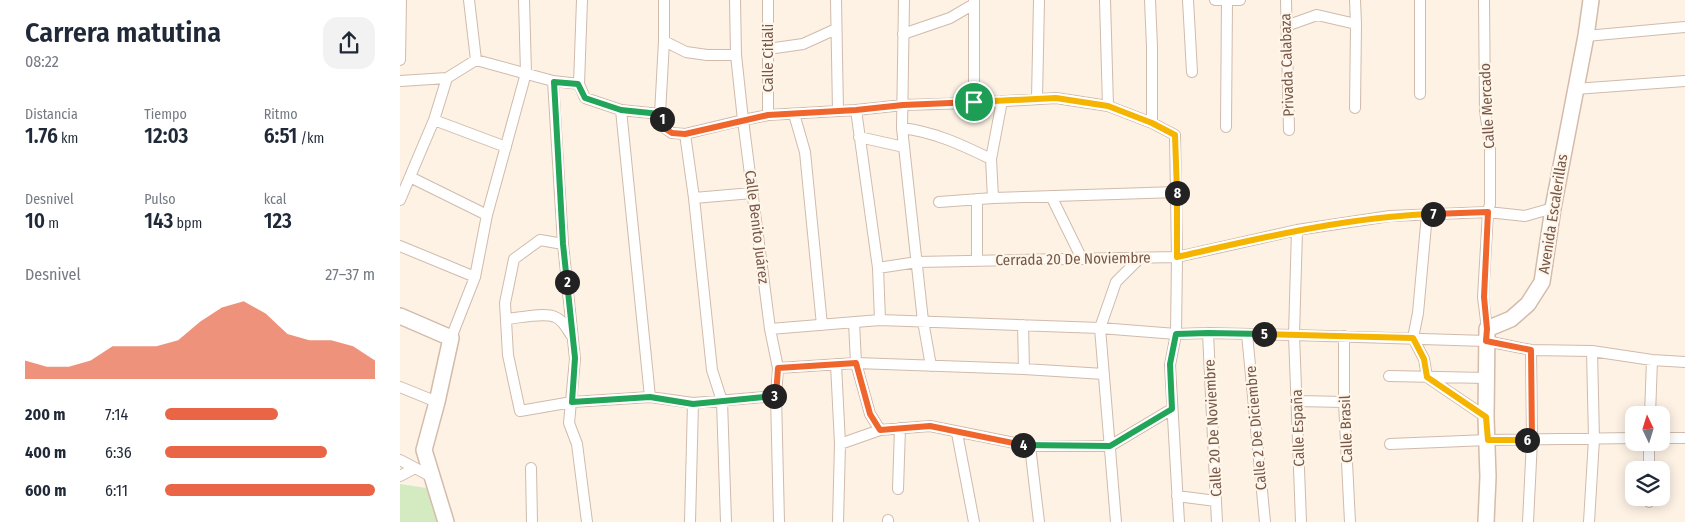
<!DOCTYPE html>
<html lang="es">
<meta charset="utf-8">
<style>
:root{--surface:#fff;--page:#f2f2f3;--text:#1f2937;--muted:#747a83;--accent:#e96546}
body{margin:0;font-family:"Fira Sans Condensed",sans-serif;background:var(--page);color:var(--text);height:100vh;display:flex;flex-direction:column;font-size:19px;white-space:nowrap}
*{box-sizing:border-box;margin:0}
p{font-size:16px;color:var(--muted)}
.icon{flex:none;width:28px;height:28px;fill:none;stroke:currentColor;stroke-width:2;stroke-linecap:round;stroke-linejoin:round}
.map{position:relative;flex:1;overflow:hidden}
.drawer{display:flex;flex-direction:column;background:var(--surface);width:400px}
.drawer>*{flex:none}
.needle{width:32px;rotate:356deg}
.buttons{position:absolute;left:1225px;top:406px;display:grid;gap:10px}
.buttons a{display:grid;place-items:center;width:45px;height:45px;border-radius:10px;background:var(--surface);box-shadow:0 2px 12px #0003;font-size:25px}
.pin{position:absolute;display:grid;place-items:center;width:42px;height:42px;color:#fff;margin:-21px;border:2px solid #fff;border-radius:50%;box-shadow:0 1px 5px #0007}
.km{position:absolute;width:25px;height:25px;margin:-12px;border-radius:50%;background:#222;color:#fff;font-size:14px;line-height:25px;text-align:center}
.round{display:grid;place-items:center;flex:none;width:52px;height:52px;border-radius:15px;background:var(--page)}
.head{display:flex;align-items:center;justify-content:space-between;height:85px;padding:0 25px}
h1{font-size:28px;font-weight:600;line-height:38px}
.stats{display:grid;grid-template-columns:repeat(3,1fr);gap:8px;height:85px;padding:5px 25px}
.stats div{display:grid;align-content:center}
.stats b{font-size:21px;font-weight:600}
.stats small{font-size:14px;font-weight:400}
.stats p{font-size:14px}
.chart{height:140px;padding:10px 25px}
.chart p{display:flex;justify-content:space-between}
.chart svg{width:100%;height:90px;margin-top:5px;fill:var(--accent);opacity:.7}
ul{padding:0 25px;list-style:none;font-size:16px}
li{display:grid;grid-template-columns:80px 60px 1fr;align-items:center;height:38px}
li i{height:12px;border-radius:6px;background:var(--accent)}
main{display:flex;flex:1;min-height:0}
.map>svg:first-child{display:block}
.green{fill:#d4ebc2}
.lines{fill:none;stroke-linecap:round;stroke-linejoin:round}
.street-casing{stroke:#d0bbad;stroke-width:12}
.secondary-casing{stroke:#d4bbaa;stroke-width:18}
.street{stroke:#fff;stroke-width:10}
.secondary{stroke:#fff;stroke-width:15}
.split-1-casing{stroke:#fff;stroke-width:10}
.split-2-casing{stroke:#fff;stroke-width:10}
.split-3-casing{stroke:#fff;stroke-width:10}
.split-4-casing{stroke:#fff;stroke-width:10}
.split-5-casing{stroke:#fff;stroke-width:10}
.split-6-casing{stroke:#fff;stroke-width:10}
.split-7-casing{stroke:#fff;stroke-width:10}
.split-8-casing{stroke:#fff;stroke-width:10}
.split-9-casing{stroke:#fff;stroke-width:10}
.split-1{stroke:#f0652b;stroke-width:6}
.split-2{stroke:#22a559;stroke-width:6}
.split-3{stroke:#22a559;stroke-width:6}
.split-4{stroke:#f0652b;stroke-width:6}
.split-5{stroke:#22a559;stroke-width:6}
.split-6{stroke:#f5b400;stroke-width:6}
.split-7{stroke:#f0652b;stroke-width:6}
.split-8{stroke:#f5b400;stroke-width:6}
.split-9{stroke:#f5b400;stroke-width:6}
.labels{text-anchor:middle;stroke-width:4.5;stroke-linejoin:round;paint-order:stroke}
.street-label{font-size:15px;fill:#765749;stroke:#fff6ea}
</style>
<main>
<section class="drawer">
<div class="head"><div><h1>Carrera matutina</h1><p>08:22</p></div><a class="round"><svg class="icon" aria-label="share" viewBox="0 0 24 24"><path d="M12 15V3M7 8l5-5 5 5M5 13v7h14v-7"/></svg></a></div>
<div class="stats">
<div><p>Distancia</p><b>1.76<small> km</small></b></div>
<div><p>Tiempo</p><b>12:03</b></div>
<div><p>Ritmo</p><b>6:51<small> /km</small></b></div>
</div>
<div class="stats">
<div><p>Desnivel</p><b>10<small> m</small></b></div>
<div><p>Pulso</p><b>143<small> bpm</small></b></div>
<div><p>kcal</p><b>123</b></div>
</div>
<div class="chart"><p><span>Desnivel</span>27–37 m</p>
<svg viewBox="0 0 160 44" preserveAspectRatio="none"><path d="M0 44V35L10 38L20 38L30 35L40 28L50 28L60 28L70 25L80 16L90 9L100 6L110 12L120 22L130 25L140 25L150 28L160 35V44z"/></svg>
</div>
<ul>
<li><b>200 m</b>7:14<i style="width:54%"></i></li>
<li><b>400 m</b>6:36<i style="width:77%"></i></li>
<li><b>600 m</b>6:11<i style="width:100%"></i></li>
</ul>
</section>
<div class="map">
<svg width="1285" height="522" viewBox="0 0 1285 522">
<rect width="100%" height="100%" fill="#fdf2e4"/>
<path class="green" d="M0,484L33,489L40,522H0Z"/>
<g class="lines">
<defs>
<path id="street" d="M69,0L76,60
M182,0L179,84L185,98L221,110L260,114L265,128L272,133L285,134L343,120L370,329L378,368L376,396L379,522
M335,0L336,55L343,120L368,115L456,110L503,105L574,103L656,98L708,106L752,123L775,135L777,257L776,334L770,365L779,522
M436,0L438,111
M504,0L502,128L523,321L531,366
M574,0V103
M705,0L708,106
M750,0L752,47V123
M788,0L792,72
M815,0H840
M886,0L889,130
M955,0L956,24L955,108
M1084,0L1085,111L1090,145V204L1088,212L1083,297L1087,329
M886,26L917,15L956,24
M503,34L550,18L574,4
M1186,36L1285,27
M264,41L286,52L307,55H336
M368,49L403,44L436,29
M0,60L1,0
M76,60L153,81L179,84
M0,81L47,78
M153,81L163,244L175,359L169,423L177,444L187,522
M1175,89L1285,81
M1020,94V0
M637,99L639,0
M221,110L250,397
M456,110L478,268L480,320
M260,114L264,41V0
M394,114L405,152L422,325
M368,115V0
M34,120L106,147
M826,127L827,0
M502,128C535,132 562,145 591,159
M285,134L294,198L312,370L322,401L326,522
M459,137L504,147
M10,177L87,215
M651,196L682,259
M294,198L352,193
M593,198L591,159L602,101
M577,199V261
M0,200L34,120L47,78L76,60
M539,202L593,198L777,192
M1027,214L1018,313L1013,338L1024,359L1027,377L1086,417
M897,230L894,335L901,522
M163,244L140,240L114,259L105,303L108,355L120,411L172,402L250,397L293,403L376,396
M0,246L75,277
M478,268L517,262L777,257L897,230L990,216L1088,212L1125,216L1153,208
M106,319C119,318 144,312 155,317C163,320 167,329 171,335
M454,322L456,363L470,414L480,430
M623,325L624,369
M370,329L480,320L700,328L776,334L808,333L894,335L1086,341L1131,350L1192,351L1252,360L1285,362
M808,333L817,522
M847,334L865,522
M944,336V402L950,522
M51,338L75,277L87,215L126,73L124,0
M436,364L440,444L438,522
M378,368L456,363L624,369L704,374
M989,376L1087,378
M0,387L37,402
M897,401L944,402
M1250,415L1252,360
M557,433L574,522
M1261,438H1285
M1249,442V470
M440,444L480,430L530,426L630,446H710L772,409
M990,444L1088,440L1234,438
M630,446L639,522
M0,460L34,478
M131,468L132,522
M0,476L15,468
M498,489L500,428
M777,496L816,501
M1249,498V502
M488,520V522
M290,522L293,403
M716,522L700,328L716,282L740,258
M1128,522L1132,440L1131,350
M1189,522L1194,439L1192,351"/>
<path id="secondary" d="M0,316L51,338L37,402L24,450L46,522
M1086,522L1088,477L1086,417L1087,329L1111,319L1128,304L1142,282L1153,208L1186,36L1191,0"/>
</defs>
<use href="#street" class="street-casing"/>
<use href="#secondary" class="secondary-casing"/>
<use href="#street" class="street"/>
<use href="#secondary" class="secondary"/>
</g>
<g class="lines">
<defs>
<path id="split-1" d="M262,119L264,128L272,133L285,134L368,115L456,110L503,105L574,102"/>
<path id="split-2" d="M167,282L163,244L154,82L178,84L185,98L221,110L260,114L262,119"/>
<path id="split-3" d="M167,282L175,358L172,402L250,397L293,404L374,396"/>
<path id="split-4" d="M374,396H376L378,368L456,363L470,414L480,430L530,426L623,445"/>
<path id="split-5" d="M623,445L710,446L772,409L770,364L776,334L808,333L864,334"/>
<path id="split-6" d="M864,334L1013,338L1024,359L1027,377L1086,417L1088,440H1127"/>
<path id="split-7" d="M1033,214L1088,212L1084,297L1087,329L1086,341L1131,350L1132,440H1127"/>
<path id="split-8" d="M777,193V257C861,238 946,217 1033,214"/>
<path id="split-9" d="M574,102L656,98L708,106L752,123L775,135L777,193"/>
</defs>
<use href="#split-1" class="split-1-casing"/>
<use href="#split-2" class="split-2-casing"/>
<use href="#split-3" class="split-3-casing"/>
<use href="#split-4" class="split-4-casing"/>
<use href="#split-5" class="split-5-casing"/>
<use href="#split-6" class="split-6-casing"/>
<use href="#split-7" class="split-7-casing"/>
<use href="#split-8" class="split-8-casing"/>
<use href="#split-9" class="split-9-casing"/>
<use href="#split-1" class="split-1"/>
<use href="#split-2" class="split-2"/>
<use href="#split-3" class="split-3"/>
<use href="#split-4" class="split-4"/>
<use href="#split-5" class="split-5"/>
<use href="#split-6" class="split-6"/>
<use href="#split-7" class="split-7"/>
<use href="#split-8" class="split-8"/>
<use href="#split-9" class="split-9"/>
</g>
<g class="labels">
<g class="street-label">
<text transform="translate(368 58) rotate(-90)" y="5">Calle Citlali</text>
<text transform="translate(887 65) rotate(-92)" y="5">Privada Calabaza</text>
<text transform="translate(1087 106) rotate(-93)" y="5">Calle Mercado</text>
<text transform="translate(1153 214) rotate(-81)" y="5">Avenida Escalerillas</text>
<text transform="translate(357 227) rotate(83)" y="5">Calle Benito Juárez</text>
<text transform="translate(673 259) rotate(-1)" y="5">Cerrada 20 De Noviembre</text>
<text transform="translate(813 428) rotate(-93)" y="5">Calle 20 De Noviembre</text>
<text transform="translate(856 428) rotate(-95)" y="5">Calle 2 De Diciembre</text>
<text transform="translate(898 428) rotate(-92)" y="5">Calle España</text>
<text transform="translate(946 429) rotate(-92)" y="5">Calle Brasil</text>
</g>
</g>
</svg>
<div class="buttons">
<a><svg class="needle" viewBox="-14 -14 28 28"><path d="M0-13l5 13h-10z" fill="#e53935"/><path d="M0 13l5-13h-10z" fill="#747a83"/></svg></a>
<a><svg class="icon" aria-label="layers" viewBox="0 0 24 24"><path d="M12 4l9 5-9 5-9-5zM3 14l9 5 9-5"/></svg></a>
</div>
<div class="pin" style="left:574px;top:102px;background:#1e9e55"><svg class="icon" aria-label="arrive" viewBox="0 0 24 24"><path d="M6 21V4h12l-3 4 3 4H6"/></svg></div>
<b class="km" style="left:262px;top:119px">1</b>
<b class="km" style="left:167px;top:282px">2</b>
<b class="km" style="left:374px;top:396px">3</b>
<b class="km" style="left:623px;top:445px">4</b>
<b class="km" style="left:864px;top:334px">5</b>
<b class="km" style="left:1127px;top:440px">6</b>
<b class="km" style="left:1033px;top:214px">7</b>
<b class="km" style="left:777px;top:193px">8</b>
</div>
</main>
